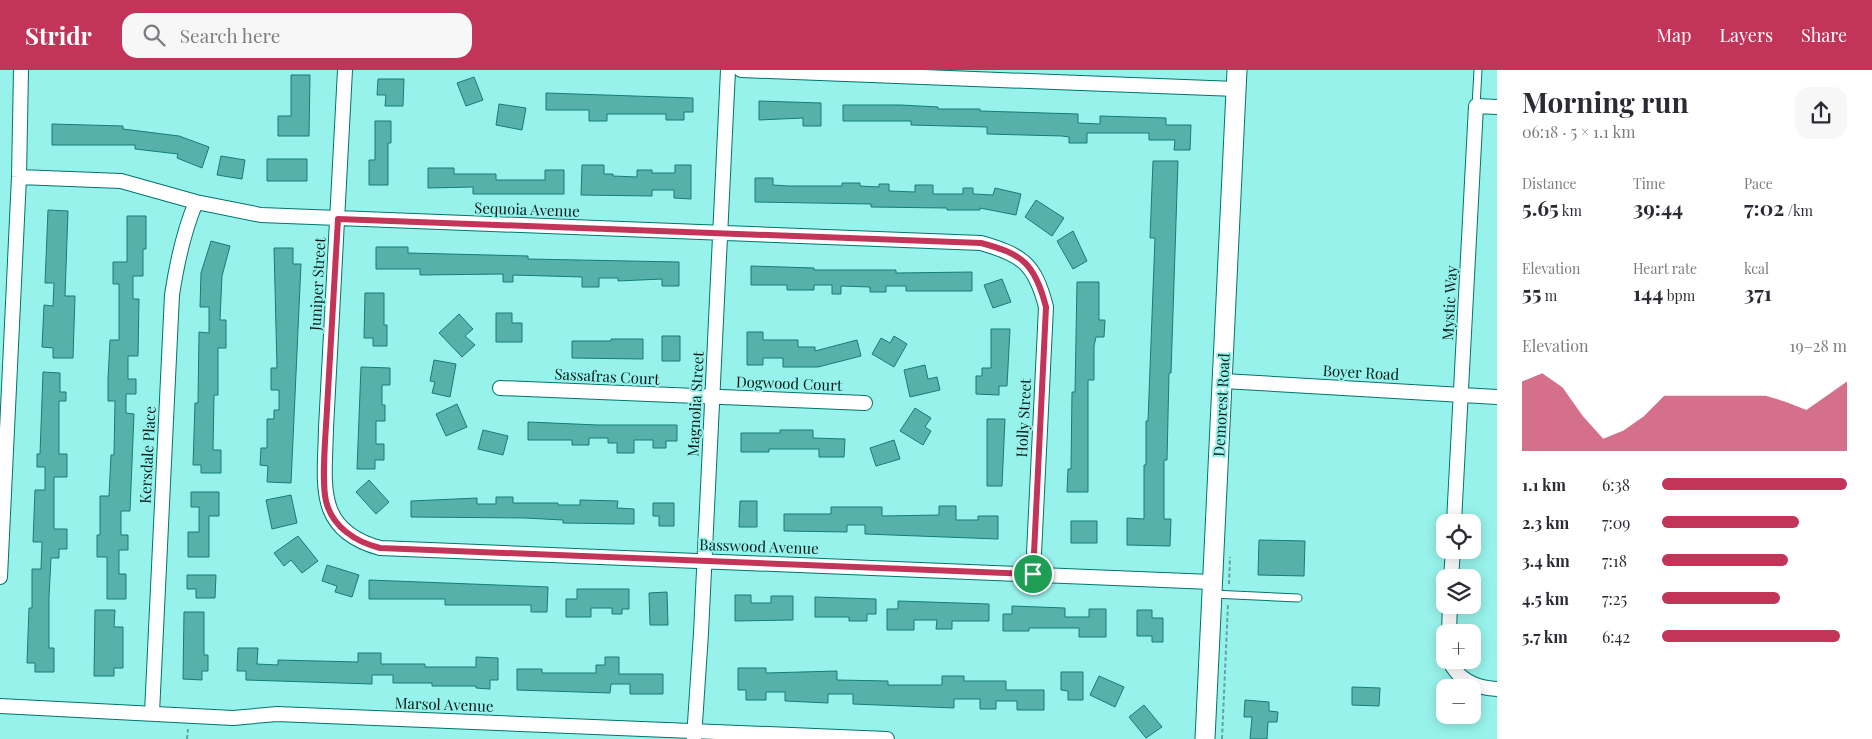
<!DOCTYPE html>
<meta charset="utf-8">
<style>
:root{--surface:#fff;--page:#f7f7f7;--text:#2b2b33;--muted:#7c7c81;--accent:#c33459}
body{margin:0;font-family:"Playfair Display",serif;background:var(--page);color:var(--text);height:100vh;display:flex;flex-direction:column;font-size:19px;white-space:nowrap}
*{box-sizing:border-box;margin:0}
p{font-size:16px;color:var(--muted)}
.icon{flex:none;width:28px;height:28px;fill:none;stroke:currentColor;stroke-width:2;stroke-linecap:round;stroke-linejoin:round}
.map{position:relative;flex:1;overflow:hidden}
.details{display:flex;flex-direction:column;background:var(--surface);width:375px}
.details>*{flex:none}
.tools{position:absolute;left:1436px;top:444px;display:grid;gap:10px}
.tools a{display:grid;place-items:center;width:45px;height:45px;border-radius:10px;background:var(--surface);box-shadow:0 2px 12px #0003;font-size:25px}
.pin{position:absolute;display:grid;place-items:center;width:42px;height:42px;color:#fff;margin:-21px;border:2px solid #fff;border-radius:50%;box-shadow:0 1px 5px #0007}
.round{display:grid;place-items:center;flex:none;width:52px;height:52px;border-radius:15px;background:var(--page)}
.headline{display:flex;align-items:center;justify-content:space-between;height:85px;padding:0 25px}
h1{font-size:28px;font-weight:700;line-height:38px}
.figures{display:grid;grid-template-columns:repeat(3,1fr);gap:8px;height:85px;padding:5px 25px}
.figures div{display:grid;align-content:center}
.figures b{font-size:21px;font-weight:700}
.figures small{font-size:14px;font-weight:400}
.figures p{font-size:14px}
.chart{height:140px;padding:10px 25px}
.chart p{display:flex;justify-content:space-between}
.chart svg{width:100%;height:90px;margin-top:5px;fill:var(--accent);opacity:.7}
ul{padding:0 25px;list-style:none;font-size:16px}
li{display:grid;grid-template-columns:80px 60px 1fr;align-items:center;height:38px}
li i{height:12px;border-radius:6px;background:var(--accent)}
header{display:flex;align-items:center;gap:30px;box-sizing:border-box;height:70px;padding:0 25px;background:var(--accent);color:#fff}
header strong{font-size:24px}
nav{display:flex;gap:28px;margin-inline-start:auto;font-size:18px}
.search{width:350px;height:45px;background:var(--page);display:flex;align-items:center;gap:12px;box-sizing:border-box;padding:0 18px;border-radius:15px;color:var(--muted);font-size:19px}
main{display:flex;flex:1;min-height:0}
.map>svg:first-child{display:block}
.building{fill:#56b1ab;stroke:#147d78}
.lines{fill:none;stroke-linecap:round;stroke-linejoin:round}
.lane-casing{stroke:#00746f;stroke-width:9}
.street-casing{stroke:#00746f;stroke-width:16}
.secondary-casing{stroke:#00746f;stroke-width:21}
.path{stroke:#62a5a0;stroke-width:2;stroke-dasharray:4 2.5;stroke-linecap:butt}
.lane{stroke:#fff;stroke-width:7}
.street{stroke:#fff;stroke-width:14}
.secondary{stroke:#fff;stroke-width:19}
.route-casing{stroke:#fff;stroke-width:10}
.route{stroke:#c33459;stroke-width:6}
.labels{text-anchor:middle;stroke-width:4;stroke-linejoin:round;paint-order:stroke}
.street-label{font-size:15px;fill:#001816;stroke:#97f2eb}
</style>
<header>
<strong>Stridr</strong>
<div class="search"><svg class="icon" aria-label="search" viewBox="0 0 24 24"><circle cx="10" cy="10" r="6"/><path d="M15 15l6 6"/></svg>Search here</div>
<nav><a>Map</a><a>Layers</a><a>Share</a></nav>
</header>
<main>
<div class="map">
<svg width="1497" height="669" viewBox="0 0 1497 669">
<rect width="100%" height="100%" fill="#97f2eb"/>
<path class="building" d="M291,5H310L309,66H278V46H291Z
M474,7L483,30L466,36L457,13Z
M378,9H404L403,36H385L386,25H377Z
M546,23L693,28V42H684V50H666V44H607V51H589V40H546Z
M759,31L821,33V56H803V48L759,50Z
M499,34L526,38L522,60L496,55Z
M843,35H901L938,37V39H980V41L1078,44V53L1100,54V46L1166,48V55H1191L1190,80H1174L1175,70H1149V63H1087V73H1069V67L1062,66L987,64V57L911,55V51H843Z
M375,51H391V73H388V115H369V90H375Z
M52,54L123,56V59L179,66L209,77L202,98L177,88L178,84L135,79V75H52Z
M221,86L245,90L242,109L217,105Z
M267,89H307V111H267Z
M1153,91H1178L1171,303H1169L1167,390H1164V449H1171L1170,476L1127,475V448L1144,449V395H1146V351H1148L1155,168H1150Z
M582,95H604V104H613V106L637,107V100H652V103H675V95H691V129L674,128V120H652V126L581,125Z
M428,98H454V104H496V110H545V100H564V124H473V117L428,118Z
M755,108H773V115L789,116H842V113H860V116L879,117V114H889V121L915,122V115H933V124H963V118H973V124L993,125L995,118L1021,124L1016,145L980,138V140H947V138L871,137V134L755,132Z
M1036,130L1064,148L1052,166L1025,147Z
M48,140L68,141L65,226H75L73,288H53V278L42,277L44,235L53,236L54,213H45Z
M127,146H146V179H143V206H133V229H139L138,286H128V309H136V324H126V343L134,344L130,441H121V465H128V480H119V504H126V529H107V487H97V465H100V426H109L111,385H114L115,331H108V309L110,270H119V214H113V192H127Z
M1073,161L1087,191L1073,199L1057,171Z
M211,171L230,176L222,206L220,250H226V278H218V325H214L213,380H221V403H201V395H193L195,333H198L199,262L209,263V237H200L201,203Z
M376,177H408V183L528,186V189L679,192V216H662V209L618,211V208H599V217H582V207L513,205V212H503V204L420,205V199H376Z
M274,178H293V194H301L291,413L267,412L268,396L260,395L261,378H267V349H274V340H279V320H271V298H277Z
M751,196L814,198V200H896V203L972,202V221H906V216H886V222H870V217L841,216V224H832V215H814V220H787V215H751Z
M1002,209L1011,232L993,238L984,215Z
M1077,212H1099V250H1105L1104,267H1096L1094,276V310H1088V422H1067L1068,399H1071L1072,322H1075Z
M365,223H384V255H387V276H373V268H364Z
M496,243H512V253H522V272H496Z
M459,244L473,259L465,266L475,275L462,287L439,263Z
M991,259H1010L1007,316H999V325L976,324V306H982V298H991Z
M747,262H763V270H798V277H815V281L857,270L861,286L818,297H783V288H763V295H747Z
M662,266H680V291H662Z
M894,266L907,274L894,297L872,284L881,268L890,273Z
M611,269H643V289L572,288V271H611Z
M434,290L456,294L450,327L432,323L435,312L430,311Z
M925,295L928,309L937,307L940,320L910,327L904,300Z
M361,297L390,298V315H382V335H385V351H376V374H384V390H375V399H357Z
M43,302L60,303V322H66V331H59V384H67V407H54V459H67V479H59V488H51L49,527V578H54V602H35V593H27L29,538H32V499H41L42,472H33L35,420H45V397H37V384H40Z
M457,334L467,357L446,366L436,344Z
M915,338L931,348L925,357L931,361L923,375L900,361Z
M987,349H1005L1002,416H987Z
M528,352L598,355H677V371H666V378H653V370H634V383H617V373H608V368H589V375H572V370H528Z
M483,360L508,366L503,385L478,379Z
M780,360H813V368L845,369L844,387H819V379H769V382H741V363H780Z
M894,370L900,389L876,396L870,378Z
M369,410L389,432L376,444L356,422Z
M191,422H219V446H209V487H188V462H199V437H191Z
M291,425L297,453L272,459L266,430Z
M496,427H513V433H558V435H580V430L618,431L617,438L634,439V454L563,453V450L525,448L411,447V431L477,428V434H496Z
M740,431H757V457H739Z
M653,433H674V456H659V446H653Z
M939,436H956V450H978V446H998V469L865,464V455H847V462L784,461V444H831V437H882V446L939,445Z
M1071,451H1097V473H1071Z
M298,466L318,491L302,503L291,490L284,496L274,483Z
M1259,470L1305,471L1304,506L1258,505Z
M327,495L359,505L352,527L335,522L337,516L322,511Z
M187,505H216L215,528H196V519H187Z
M369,510L548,517L547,542H531V535H445V529H369Z
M577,519H629V539H622V544H612V538H591V547H566V529H577Z
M667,522L668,555H650L649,523Z
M735,525H751V533H771V526H793V550L735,551Z
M815,527L876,529V544H867V551H849V547H815Z
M898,531L989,534V551H952V559H936L937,550H914V560H887V539H898Z
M1012,536L1065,538V547H1089V539H1106V567H1079V558H1029V561H1003V544H1012Z
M95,540H115L114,557H123V598H114V606H94Z
M1137,540H1152V548H1163V572H1152V566H1137Z
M184,542H204V585H208V601H202V610L183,609Z
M238,578H258L257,594L278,595V590L358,592V583H381V594H425V597H476V587L498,588V610H490V619L476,618V616H432V613H393V605H372V614L246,610V601H237Z
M605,587H619V604H663V624H630V614H611L610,623L517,620V599H542V603H596V595H605Z
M738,598H766V603L837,601V610L888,611V615H942V606H964V611H1006V620H1044V640H1017V631H996V639H980V629H954V638L853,634V624H828V633L785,631V622H766V630H746V620H738Z
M1061,602H1083V630H1068V621L1061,620Z
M1099,606L1124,617L1115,637L1090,625Z
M1352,617L1380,618L1379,636L1352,635Z
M1245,630L1269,632V641L1278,642L1277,652H1268L1267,669H1250L1252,647H1244Z
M1144,635L1162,657L1146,668L1129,647Z"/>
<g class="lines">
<defs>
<path id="lane" d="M1476,36L1478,0
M1212,524L1298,528"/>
<path id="street" d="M345,0L326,358C325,414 314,460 380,478L1212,512
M741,0L1236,19
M19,107L121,111L196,132L261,145L981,173C1023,185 1035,194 1046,237L1033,504
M1223,311L1497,327
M500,318L865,333
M1454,452L1476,36L1497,37
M0,507L19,107L21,0
M1451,508L1453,480
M1449,562L1450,535
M1449,590C1458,610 1476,618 1497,619
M0,636L233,648L277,644L887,669
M152,643L172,225C177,192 183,163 196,132
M694,668L701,563L728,0"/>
<path id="secondary" d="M1205,669L1237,0"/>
</defs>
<use href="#lane" class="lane-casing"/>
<use href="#street" class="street-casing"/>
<use href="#secondary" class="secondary-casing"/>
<path class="path" d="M1229,514L1230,487
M187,669L188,659
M1222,669L1228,534"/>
<use href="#lane" class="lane"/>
<use href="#street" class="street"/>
<use href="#secondary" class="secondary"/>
</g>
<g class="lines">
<defs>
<path id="route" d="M338,149L981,173C1023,184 1035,194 1046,237L1033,504L380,478C356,472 332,457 326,431C321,411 326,361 327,339C331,276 334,212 338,149Z"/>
</defs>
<use href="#route" class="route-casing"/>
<use href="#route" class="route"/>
</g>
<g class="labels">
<g class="street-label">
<text transform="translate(527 140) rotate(2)" y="5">Sequoia Avenue</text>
<text transform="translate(318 214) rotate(-87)" y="5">Juniper Street</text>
<text transform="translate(1450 233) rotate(-87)" y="5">Mystic Way</text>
<text transform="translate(1361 303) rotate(3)" y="5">Boyer Road</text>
<text transform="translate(607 307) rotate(3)" y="5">Sassafras Court</text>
<text transform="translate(789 314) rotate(2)" y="5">Dogwood Court</text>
<text transform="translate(696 334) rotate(-87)" y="5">Magnolia Street</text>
<text transform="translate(1222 335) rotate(-87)" y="5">Demorest Road</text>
<text transform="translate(1024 348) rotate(-87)" y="5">Holly Street</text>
<text transform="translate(148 385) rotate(-87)" y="5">Kersdale Place</text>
<text transform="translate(759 477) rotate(2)" y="5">Basswood Avenue</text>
<text transform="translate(444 635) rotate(2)" y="5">Marsol Avenue</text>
</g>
</g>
</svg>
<div class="tools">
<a><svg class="icon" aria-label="locate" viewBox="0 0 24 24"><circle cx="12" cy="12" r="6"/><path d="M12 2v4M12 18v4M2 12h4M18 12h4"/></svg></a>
<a><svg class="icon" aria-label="layers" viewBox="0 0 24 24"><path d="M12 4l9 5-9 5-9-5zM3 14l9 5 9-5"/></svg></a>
<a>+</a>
<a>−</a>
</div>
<div class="pin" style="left:1033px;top:504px;background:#1e9e55"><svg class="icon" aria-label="arrive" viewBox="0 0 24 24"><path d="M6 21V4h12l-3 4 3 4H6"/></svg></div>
</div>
<section class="details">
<div class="headline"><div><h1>Morning run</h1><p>06:18 · 5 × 1.1 km</p></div><a class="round"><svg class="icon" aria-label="share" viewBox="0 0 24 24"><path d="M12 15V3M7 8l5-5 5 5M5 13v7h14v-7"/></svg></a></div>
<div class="figures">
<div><p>Distance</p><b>5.65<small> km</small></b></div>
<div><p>Time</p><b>39:44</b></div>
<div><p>Pace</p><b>7:02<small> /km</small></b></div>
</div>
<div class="figures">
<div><p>Elevation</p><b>55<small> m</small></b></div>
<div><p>Heart rate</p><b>144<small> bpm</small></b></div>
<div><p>kcal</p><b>371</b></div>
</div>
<div class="chart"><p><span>Elevation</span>19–28 m</p>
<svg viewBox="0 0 160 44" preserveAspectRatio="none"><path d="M0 44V10L10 6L20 13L30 27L40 38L50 34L60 27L70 17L80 17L90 17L100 17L110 17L120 17L130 20L140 24L150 17L160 10V44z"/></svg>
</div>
<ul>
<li><b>1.1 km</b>6:38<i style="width:100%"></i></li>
<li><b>2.3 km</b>7:09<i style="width:74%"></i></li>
<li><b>3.4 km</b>7:18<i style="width:68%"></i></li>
<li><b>4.5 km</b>7:25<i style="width:64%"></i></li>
<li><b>5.7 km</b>6:42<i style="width:96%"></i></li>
</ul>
</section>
</main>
